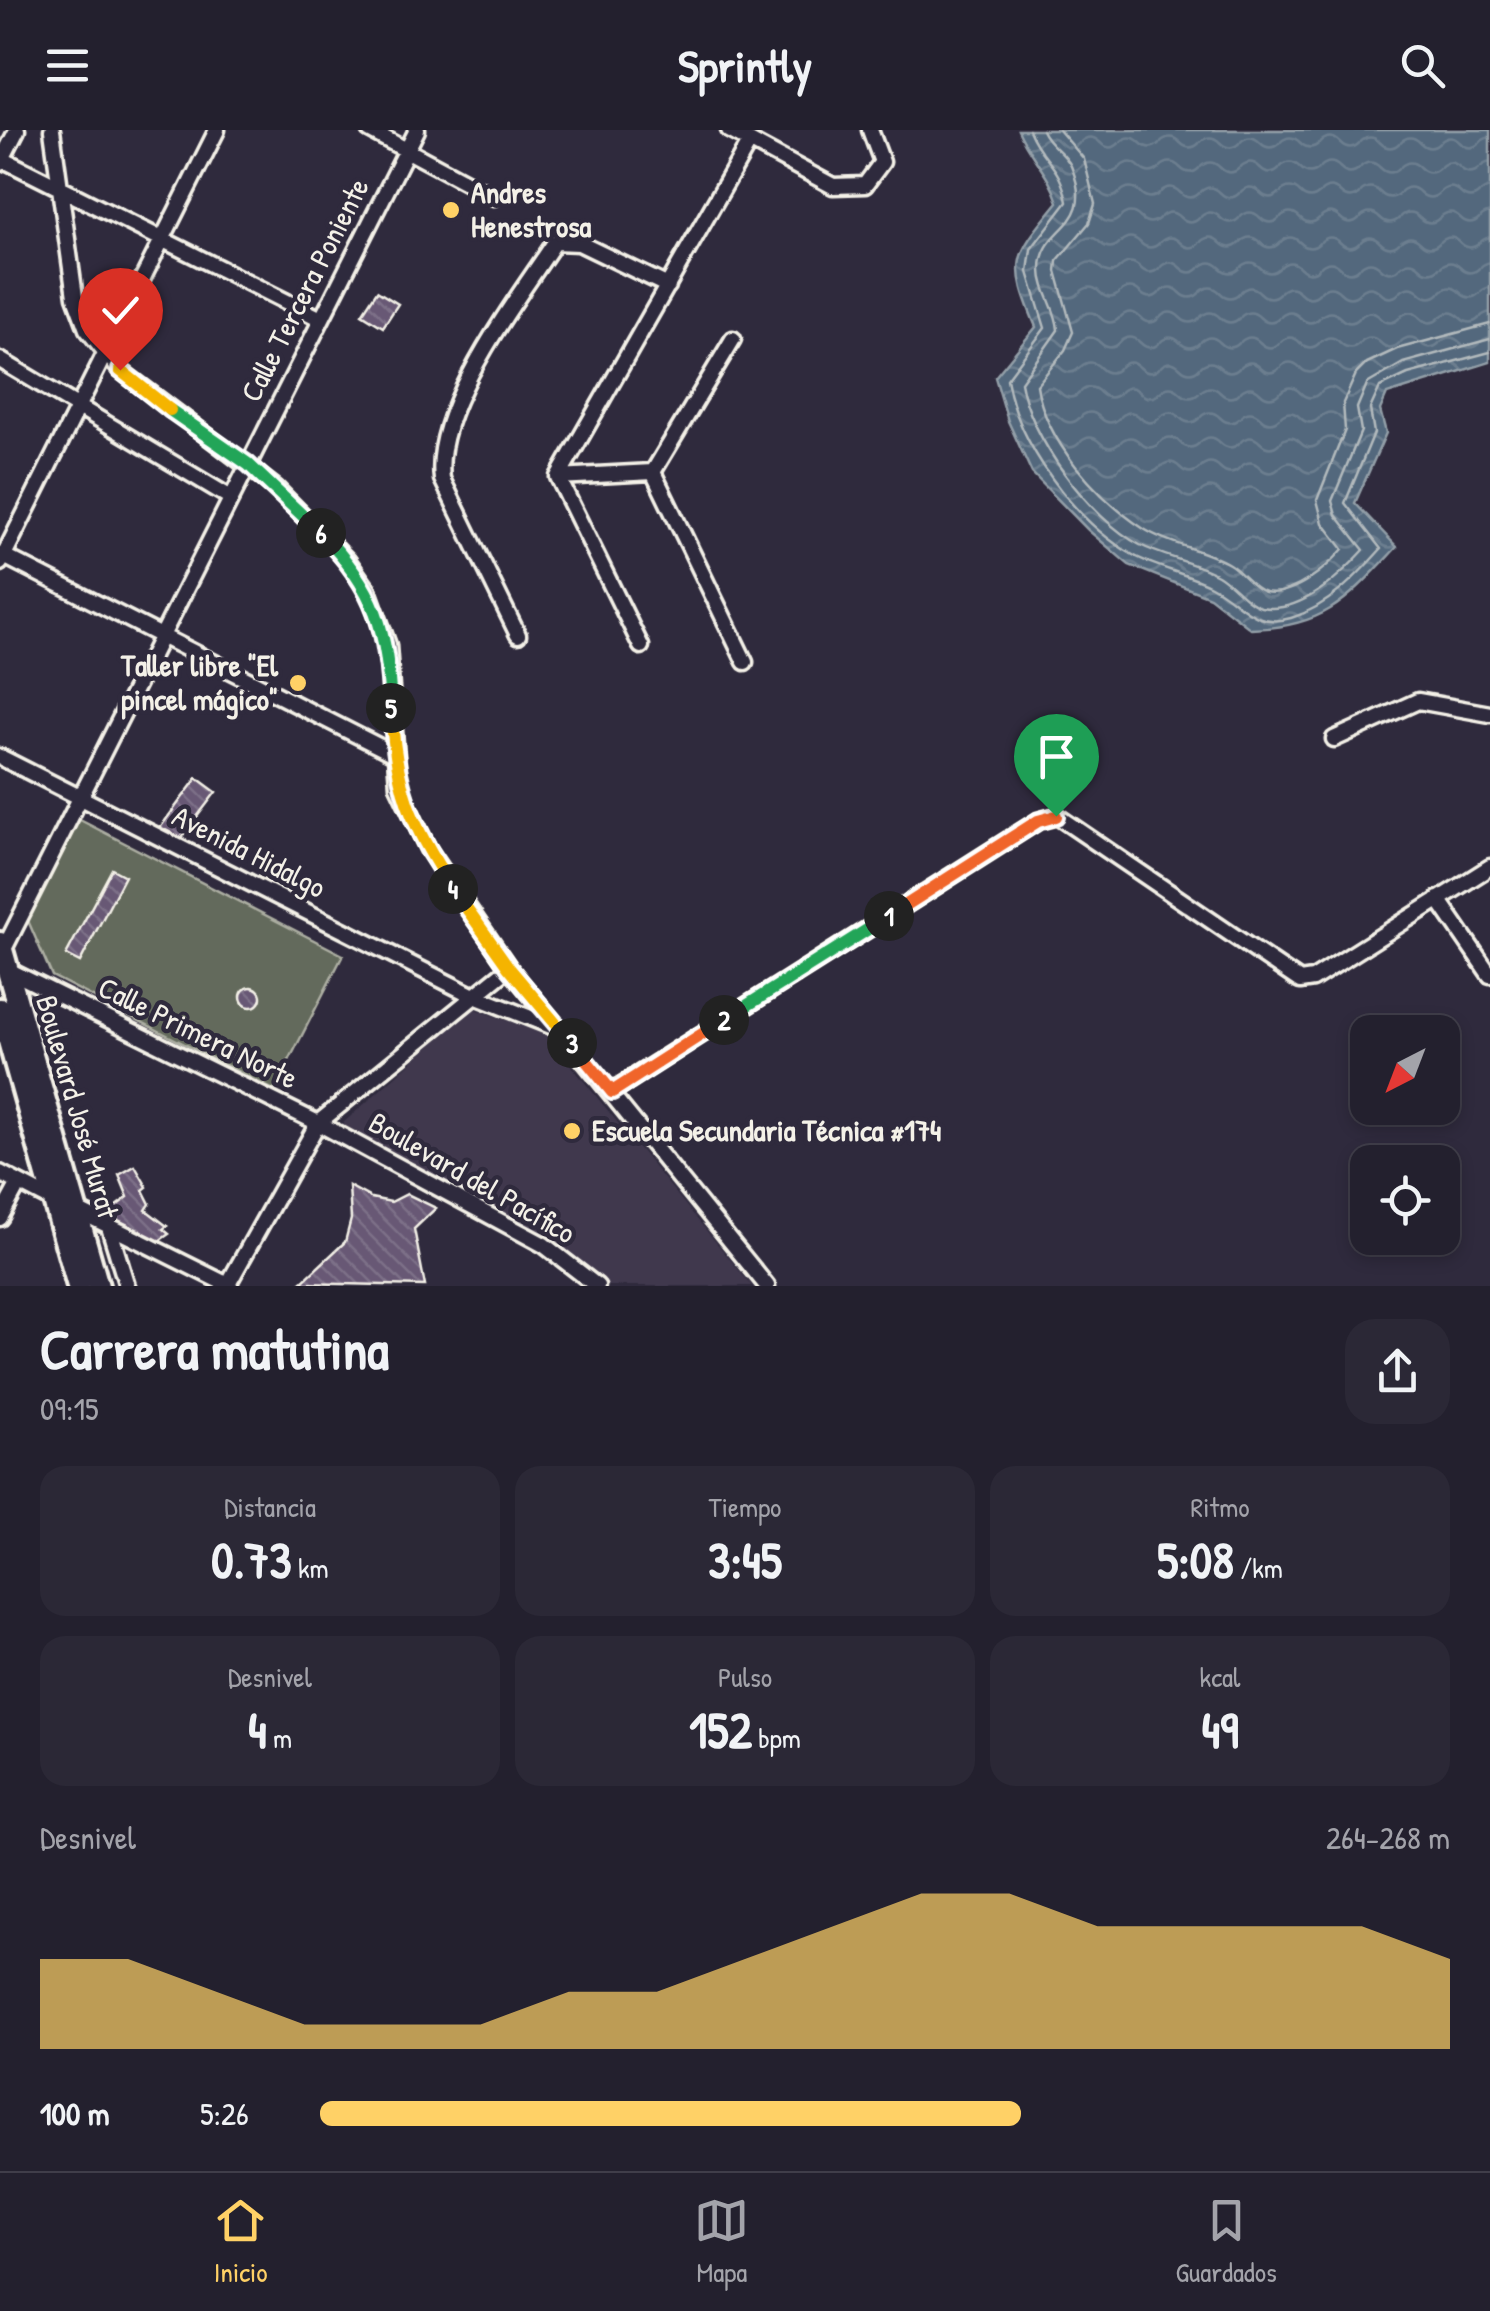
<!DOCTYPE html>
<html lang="es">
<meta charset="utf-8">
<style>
:root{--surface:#23202e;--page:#2b2836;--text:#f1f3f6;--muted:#a3a3aa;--line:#403e4a;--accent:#ffd166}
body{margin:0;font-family:"Patrick Hand",sans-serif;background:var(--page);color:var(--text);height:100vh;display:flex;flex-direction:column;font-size:38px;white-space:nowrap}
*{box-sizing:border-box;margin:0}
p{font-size:32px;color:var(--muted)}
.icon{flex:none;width:55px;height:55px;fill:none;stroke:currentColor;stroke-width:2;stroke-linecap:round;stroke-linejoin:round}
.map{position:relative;height:1156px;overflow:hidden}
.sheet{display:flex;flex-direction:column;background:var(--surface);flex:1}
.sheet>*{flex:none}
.needle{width:65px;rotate:222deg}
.tools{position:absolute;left:1350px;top:885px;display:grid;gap:20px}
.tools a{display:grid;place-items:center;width:110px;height:110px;border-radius:20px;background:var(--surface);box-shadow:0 5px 15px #0003,0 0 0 2px var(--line);font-size:50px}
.pin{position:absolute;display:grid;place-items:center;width:85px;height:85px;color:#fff;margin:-102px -42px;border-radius:50% 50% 50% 0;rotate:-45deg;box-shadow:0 0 10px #0007}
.pin .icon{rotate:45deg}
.km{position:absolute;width:50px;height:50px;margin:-25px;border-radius:50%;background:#222;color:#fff;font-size:28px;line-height:50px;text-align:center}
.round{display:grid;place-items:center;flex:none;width:105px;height:105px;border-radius:30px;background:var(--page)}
.summary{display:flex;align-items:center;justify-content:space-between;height:170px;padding:0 40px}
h1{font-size:55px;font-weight:700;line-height:75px}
.metrics{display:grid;grid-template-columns:repeat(3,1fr);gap:15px;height:170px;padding:10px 40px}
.metrics div{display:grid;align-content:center;border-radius:25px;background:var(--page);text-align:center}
.metrics b{font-size:50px;font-weight:700}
.metrics small{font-size:28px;font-weight:400}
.metrics p{font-size:28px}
.chart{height:280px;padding:20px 40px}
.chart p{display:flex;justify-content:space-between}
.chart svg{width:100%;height:180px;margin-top:10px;fill:var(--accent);opacity:.7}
ul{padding:0 40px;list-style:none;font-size:32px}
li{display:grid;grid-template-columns:160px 120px 1fr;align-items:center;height:75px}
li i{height:25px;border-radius:12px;background:var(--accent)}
header{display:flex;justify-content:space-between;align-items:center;height:130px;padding:0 40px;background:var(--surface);font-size:45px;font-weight:700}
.dock{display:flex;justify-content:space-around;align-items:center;height:140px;border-top:2px solid var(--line);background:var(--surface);font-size:28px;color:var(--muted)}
.dock a{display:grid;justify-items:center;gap:5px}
.dock .selected{color:var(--accent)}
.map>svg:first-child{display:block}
.built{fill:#40384e}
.green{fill:#646a5c;stroke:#acaea2;stroke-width:2.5}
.water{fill:url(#water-waves);stroke:#939fa8;stroke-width:2.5}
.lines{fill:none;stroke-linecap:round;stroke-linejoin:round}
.shore{stroke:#b3babd;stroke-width:2.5}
.building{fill:url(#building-back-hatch);stroke:#f4f1e8;stroke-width:2.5}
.minor-casing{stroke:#f4f1e8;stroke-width:21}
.highway-casing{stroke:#f4f1e8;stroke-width:28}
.minor{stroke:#2f2a3d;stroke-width:14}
.highway{stroke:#2f2a3d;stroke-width:20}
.split-1-casing{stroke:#fff;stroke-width:20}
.split-2-casing{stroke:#fff;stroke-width:20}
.split-3-casing{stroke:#fff;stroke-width:20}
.split-4-casing{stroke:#fff;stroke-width:20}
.split-5-casing{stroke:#fff;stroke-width:20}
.split-6-casing{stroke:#fff;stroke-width:20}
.split-7-casing{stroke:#fff;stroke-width:20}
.split-8-casing{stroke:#fff;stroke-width:20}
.split-1{stroke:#f0652b;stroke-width:12}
.split-2{stroke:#22a559;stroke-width:12}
.split-3{stroke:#f0652b;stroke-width:12}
.split-4{stroke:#f5b400;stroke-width:12}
.split-5{stroke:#f5b400;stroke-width:12}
.split-6{stroke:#22a559;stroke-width:12}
.split-7{stroke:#22a559;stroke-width:12}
.split-8{stroke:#f5b400;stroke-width:12}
.poi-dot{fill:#ffd166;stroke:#2f2a3d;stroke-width:4}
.labels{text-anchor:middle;stroke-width:9;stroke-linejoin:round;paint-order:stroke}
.poi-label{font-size:30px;font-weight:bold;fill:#f4f1e8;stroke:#2f2a3d;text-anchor:start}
.street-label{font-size:30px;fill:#f4f1e8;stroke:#2f2a3d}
</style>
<header><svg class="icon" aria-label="menu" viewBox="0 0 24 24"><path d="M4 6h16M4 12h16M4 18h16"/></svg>Sprintly<svg class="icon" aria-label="search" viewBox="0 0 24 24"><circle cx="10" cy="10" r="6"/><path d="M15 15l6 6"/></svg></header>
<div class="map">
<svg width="1490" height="1156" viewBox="0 0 1490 1156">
<defs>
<pattern id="water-waves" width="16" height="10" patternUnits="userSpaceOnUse" patternTransform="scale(2.5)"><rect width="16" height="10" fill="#52687d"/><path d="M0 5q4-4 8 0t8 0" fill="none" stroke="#6c7e8f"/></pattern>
<pattern id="building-back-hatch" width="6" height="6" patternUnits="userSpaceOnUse" patternTransform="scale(2.5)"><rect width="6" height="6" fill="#675874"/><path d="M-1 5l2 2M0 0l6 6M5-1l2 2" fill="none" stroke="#7d7088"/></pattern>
</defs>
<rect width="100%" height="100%" fill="#2f2a3d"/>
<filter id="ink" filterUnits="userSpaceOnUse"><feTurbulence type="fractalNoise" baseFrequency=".01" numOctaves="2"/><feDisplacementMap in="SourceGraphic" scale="20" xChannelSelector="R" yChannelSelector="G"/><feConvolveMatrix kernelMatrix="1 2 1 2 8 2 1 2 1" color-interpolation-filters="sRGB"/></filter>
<g filter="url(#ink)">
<path class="built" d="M472,878L545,904L752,1156H608L543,1104L342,994Z"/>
<path class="green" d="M76,688L343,825L274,960L52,846L26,786Z"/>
<path class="water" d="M1018,0H1490V232L1387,264L1380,280L1386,303L1355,373L1397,417C1348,469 1326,497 1251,499L1210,467L1129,435L1088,400L1032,343L1008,291L995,247L1036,197C1008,130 1014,126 1058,72C1049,43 1030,28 1018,0Z"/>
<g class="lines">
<path class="shore" d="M1029,0C1043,33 1060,33 1067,72L1031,119L1028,142L1045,198L1007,249C1018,314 1075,392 1133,425C1156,438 1186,443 1211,456C1240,471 1253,499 1291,488C1328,477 1356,447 1381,419L1345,373L1374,303L1370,279L1380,257L1408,244L1490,222
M1042,0C1049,16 1064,21 1071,36C1098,100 1040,94 1041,140C1041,161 1057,179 1058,200L1021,252C1030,307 1089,388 1140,415C1164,427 1193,432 1218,445C1232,453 1246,473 1261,477C1300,485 1340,446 1364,420L1336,385L1332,371L1361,301L1357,278L1367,254L1403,233L1490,209
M1059,0L1084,29L1095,74L1089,93L1057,131L1056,141L1073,202L1065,220L1037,255C1045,311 1098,369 1144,399C1169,415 1203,419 1229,434C1241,441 1252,458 1265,462C1292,468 1328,437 1343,419L1323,393L1317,370L1345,300L1343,273L1356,244L1367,233L1397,219L1490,194"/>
</g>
<path class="building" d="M377,161L398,174L383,197L362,184Z
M197,648L216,662L177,713L159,699Z
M112,739L125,746L80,832L66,825Z
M241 867a10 10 0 1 1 20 0a10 10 0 1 1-20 0Z
M135,1036L147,1057L143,1060L150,1074L146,1080L167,1096L163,1099L169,1104L153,1115L117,1097L111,1080L128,1067L119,1045Z
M349,1056L371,1068L391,1072L407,1064L436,1078L414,1099L425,1156L301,1153L345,1112L351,1089Z"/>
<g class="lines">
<defs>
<path id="minor" d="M52,0L75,167L87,199L120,240L276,358L347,430L368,460L388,515L398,656L428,719L509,838L767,1156
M369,0L494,67
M729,0L833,56L865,55L882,32L870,0
M0,28L321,189
M0,33L17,0
M0,230L231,368
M653,342L745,532
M653,342L733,209
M558,347L750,11
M558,347L641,516
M558,347L653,342
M0,424L394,624
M0,433L217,0
M518,505L442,349C433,278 516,171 555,112L579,113L668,156
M1334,609L1418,571L1490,584
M0,627L472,865L556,898
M1438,769L1490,845
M1,825L417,0
M4,838L318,993L544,1115L597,1156
M612,961L1038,691L1057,686L1300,851L1313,849L1490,737
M0,1043L54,1071
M75,1079L230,1156
M0,1088L19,1053
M109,1097L127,1156
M227,1156L318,993L509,838"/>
<path id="highway" d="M0,813L98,1156
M0,879L78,1156"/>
</defs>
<use href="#minor" class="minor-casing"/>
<use href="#highway" class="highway-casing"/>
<use href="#minor" class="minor"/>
<use href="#highway" class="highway"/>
</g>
</g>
<g class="lines" filter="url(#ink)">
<defs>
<path id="split-1" d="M889,786L1038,691L1056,686"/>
<path id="split-2" d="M724,890L889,786"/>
<path id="split-3" d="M572,913L612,962L724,890"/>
<path id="split-4" d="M453,759L509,838L572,913"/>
<path id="split-5" d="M391,578C396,659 409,691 453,759"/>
<path id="split-6" d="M321,403C377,460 387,500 391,578"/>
<path id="split-7" d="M170,280L248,334L321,403"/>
<path id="split-8" d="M120,240L170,280"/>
</defs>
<use href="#split-1" class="split-1-casing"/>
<use href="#split-2" class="split-2-casing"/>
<use href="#split-3" class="split-3-casing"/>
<use href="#split-4" class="split-4-casing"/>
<use href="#split-5" class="split-5-casing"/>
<use href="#split-6" class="split-6-casing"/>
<use href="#split-7" class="split-7-casing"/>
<use href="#split-8" class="split-8-casing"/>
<use href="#split-1" class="split-1"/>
<use href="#split-2" class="split-2"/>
<use href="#split-3" class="split-3"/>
<use href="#split-4" class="split-4"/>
<use href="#split-5" class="split-5"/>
<use href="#split-6" class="split-6"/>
<use href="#split-7" class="split-7"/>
<use href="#split-8" class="split-8"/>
</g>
<g class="poi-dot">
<circle cx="451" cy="80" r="10"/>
<circle cx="298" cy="553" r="10"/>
<circle cx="572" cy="1001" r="10"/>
</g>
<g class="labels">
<g class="poi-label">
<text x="471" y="73">Andres<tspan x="471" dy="34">Henestrosa</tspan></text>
<text x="278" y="546" text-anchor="end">Taller libre "El<tspan x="278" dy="34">pincel mágico"</tspan></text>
<text x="592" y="1011">Escuela Secundaria Técnica #174</text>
</g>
<g class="street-label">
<text transform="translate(305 160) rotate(-63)" y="10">Calle Tercera Poniente</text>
<text transform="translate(249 722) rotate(27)" y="10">Avenida Hidalgo</text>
<text transform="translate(198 903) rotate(26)" y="10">Calle Primera Norte</text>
<text transform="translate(77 977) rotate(74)" y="10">Boulevard José Murat</text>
<text transform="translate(472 1048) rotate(30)" y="10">Boulevard del Pacífico</text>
</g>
</g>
</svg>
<div class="tools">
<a><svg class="needle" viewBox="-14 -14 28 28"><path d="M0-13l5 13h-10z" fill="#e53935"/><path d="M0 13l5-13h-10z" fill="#a3a3aa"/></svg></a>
<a><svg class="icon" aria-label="locate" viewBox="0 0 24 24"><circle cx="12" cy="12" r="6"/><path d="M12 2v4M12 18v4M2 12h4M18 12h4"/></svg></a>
</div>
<div class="pin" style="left:1056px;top:686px;background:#1e9e55"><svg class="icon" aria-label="arrive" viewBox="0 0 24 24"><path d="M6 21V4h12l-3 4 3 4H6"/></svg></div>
<div class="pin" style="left:120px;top:240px;background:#d93025"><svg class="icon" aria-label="check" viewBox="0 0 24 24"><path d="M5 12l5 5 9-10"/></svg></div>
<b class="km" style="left:889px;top:786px">1</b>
<b class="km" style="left:724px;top:890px">2</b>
<b class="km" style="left:572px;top:913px">3</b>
<b class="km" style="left:453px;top:759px">4</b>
<b class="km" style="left:391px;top:578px">5</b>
<b class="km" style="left:321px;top:403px">6</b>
</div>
<section class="sheet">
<div class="summary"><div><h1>Carrera matutina</h1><p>09:15</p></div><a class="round"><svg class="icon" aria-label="share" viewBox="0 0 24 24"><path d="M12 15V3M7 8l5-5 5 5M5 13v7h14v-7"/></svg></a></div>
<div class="metrics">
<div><p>Distancia</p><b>0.73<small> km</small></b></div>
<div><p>Tiempo</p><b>3:45</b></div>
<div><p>Ritmo</p><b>5:08<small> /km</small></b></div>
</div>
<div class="metrics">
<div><p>Desnivel</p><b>4<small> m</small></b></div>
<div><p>Pulso</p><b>152<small> bpm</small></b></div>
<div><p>kcal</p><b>49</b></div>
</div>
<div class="chart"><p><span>Desnivel</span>264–268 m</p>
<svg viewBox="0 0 160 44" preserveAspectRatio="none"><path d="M0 44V22L10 22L20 30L30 38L40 38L50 38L60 30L70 30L80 22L90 14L100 6L110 6L120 14L130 14L140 14L150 14L160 22V44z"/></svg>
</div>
<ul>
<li><b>100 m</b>5:26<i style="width:62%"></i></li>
</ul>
</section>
<nav class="dock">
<a class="selected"><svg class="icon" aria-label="home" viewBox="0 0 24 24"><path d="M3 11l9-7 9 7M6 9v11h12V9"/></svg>Inicio</a>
<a><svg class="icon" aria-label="map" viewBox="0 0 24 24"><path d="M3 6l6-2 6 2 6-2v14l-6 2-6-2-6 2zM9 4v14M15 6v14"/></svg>Mapa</a>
<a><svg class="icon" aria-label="saved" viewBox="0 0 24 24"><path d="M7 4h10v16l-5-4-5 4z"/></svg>Guardados</a>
</nav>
